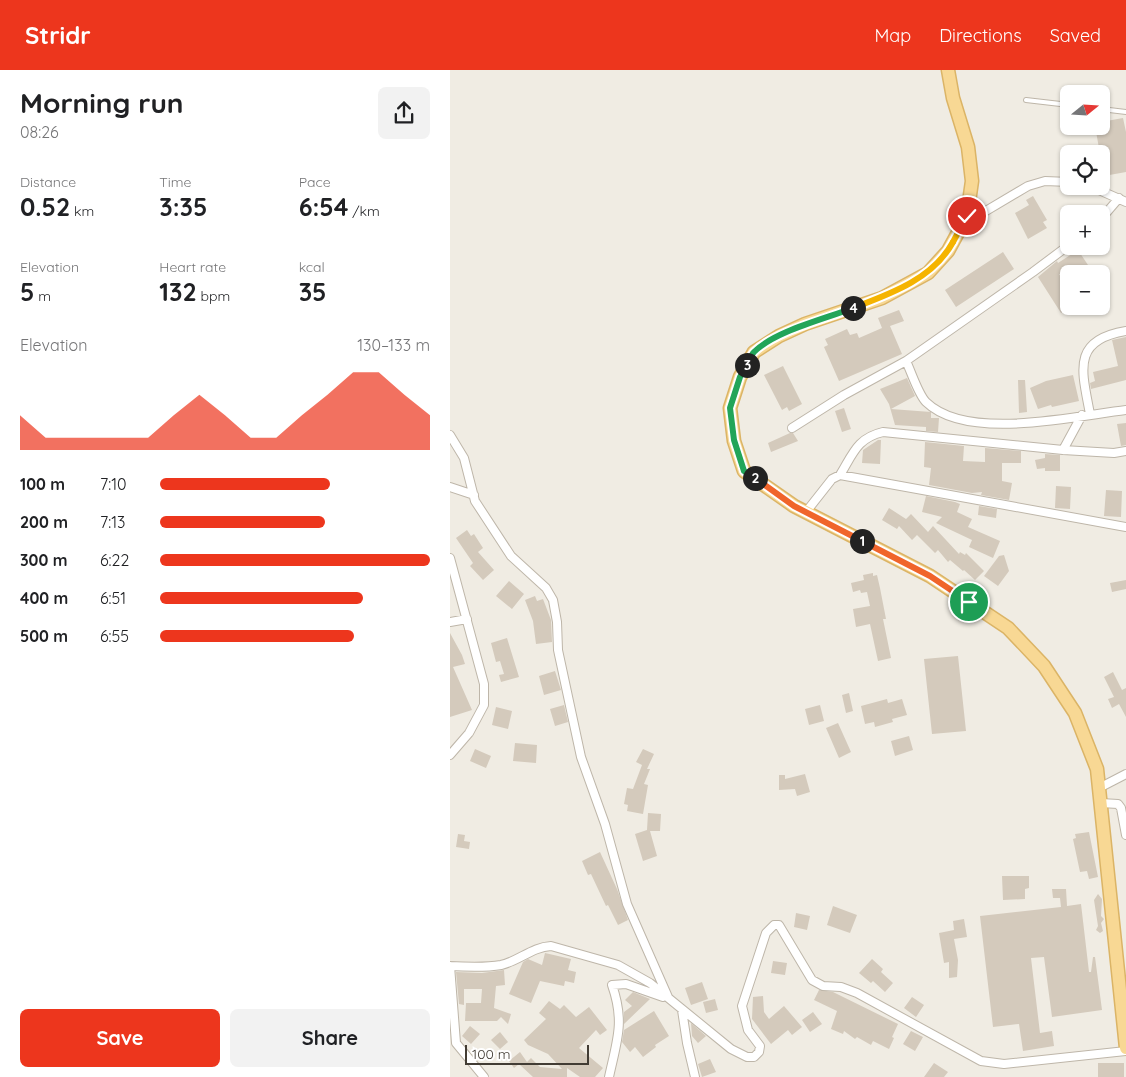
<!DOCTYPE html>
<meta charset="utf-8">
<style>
:root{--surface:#fff;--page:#f2f2f2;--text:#202124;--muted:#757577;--accent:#ed361d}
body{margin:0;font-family:Quicksand,sans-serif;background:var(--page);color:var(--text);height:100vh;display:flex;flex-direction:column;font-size:19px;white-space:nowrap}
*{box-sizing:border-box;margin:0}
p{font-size:16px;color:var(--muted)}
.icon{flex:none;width:28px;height:28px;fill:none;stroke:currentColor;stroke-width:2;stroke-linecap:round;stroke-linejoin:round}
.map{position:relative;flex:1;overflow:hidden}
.sheet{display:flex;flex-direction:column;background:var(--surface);width:450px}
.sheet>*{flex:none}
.needle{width:32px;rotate:72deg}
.fabs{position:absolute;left:610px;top:15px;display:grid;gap:10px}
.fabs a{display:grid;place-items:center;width:50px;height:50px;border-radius:8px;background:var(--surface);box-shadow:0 1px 4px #0004;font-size:25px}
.scale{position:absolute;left:15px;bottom:12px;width:124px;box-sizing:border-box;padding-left:5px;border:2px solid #423c34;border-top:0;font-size:14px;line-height:18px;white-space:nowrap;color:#423c34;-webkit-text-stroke:4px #fff;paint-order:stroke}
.pin{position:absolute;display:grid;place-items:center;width:42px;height:42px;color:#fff;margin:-21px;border:2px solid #fff;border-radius:50%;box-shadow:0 1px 5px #0007}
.km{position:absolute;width:25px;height:25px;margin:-12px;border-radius:50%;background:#222;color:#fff;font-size:14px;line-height:25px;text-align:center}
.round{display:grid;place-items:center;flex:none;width:52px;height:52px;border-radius:8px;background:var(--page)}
.summary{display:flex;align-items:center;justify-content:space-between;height:85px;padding:0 20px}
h1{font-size:28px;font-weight:800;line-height:38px}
.metrics{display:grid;grid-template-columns:repeat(3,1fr);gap:8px;height:85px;padding:5px 20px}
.metrics div{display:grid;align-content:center}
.metrics b{font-size:25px;font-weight:800}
.metrics small{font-size:14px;font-weight:400}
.metrics p{font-size:14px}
.chart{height:140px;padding:10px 20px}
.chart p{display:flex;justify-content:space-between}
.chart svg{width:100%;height:90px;margin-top:5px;fill:var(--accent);opacity:.7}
.button{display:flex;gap:10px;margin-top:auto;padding:10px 20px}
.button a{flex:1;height:58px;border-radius:8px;background:var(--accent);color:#fff;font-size:20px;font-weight:800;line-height:58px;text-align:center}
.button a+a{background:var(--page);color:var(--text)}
ul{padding:0 20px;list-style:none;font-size:16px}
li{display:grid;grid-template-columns:80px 60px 1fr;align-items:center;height:38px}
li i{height:12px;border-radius:6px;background:var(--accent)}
header{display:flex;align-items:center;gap:30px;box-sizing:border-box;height:70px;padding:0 25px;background:var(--accent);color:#fff}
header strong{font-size:24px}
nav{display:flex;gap:28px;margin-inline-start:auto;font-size:18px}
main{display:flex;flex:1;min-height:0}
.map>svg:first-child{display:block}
.building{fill:#d4cabc}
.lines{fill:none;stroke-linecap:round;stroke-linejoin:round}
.lane-casing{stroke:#beb6a9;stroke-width:6}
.street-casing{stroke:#beb6a9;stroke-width:10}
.primary-casing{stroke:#dbb466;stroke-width:15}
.lane{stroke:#fff;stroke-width:4}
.street{stroke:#fff;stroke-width:8}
.primary{stroke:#f8d894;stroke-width:12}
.split-1-casing{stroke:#fff;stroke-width:10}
.split-2-casing{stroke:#fff;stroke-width:10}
.split-3-casing{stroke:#fff;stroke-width:10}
.split-4-casing{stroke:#fff;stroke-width:10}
.split-5-casing{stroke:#fff;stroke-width:10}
.split-6-casing{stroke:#fff;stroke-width:10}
.split-1{stroke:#f0652b;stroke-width:6}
.split-2{stroke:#f0652b;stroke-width:6}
.split-3{stroke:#22a559;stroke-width:6}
.split-4{stroke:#22a559;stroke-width:6}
.split-5{stroke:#f5b400;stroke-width:6}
.split-6{stroke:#f5b400;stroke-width:6}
</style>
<header>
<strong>Stridr</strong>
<nav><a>Map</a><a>Directions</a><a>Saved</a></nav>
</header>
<main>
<section class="sheet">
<div class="summary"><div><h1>Morning run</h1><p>08:26</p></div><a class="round"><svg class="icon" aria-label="share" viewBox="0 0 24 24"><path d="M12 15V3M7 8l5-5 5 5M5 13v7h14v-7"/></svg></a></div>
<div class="metrics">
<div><p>Distance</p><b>0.52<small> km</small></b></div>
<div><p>Time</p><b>3:35</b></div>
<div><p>Pace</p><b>6:54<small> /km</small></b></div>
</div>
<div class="metrics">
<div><p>Elevation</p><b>5<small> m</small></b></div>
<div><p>Heart rate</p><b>132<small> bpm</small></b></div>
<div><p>kcal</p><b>35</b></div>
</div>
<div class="chart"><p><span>Elevation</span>130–133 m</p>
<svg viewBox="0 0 160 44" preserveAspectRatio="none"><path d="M0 44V27L10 38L20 38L30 38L40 38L50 38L60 27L70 17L80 27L90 38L100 38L110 27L120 17L130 6L140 6L150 17L160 27V44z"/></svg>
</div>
<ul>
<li><b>100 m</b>7:10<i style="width:63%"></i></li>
<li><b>200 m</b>7:13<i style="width:61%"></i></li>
<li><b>300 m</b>6:22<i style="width:100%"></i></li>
<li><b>400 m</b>6:51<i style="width:75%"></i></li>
<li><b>500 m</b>6:55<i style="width:72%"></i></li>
</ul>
<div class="button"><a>Save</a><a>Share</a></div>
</section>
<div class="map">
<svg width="676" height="1007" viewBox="0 0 676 1007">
<rect width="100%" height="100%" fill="#f0ece3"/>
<path class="building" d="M673,48L676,62V102L654,106L645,56H651V52Z
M583,126L597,150L593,152L597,158L578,169L565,143L579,135L576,130Z
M628,180L644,204H609L619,219V238L611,243L588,207L607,191L608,193Z
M553,182L564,199L506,237L495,220Z
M449,240L454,251L440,256L452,284L389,311L374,277L378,275L375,269L397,259L400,265L407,263L409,268L432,258L428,248Z
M676,267V310L641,319L640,313L645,311L643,302L668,296L662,270Z
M333,296L352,334L339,341L337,337L332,340L314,305Z
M623,305L629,331L602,337L601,335L588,339L580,318L596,311Z
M457,308L465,326L441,339L481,342V348H489L488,362L476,361V357L445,355L439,334L430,319Z
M568,310H575L577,342L569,343Z
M394,338L401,359L392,362L385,341Z
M676,353V375L671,376L667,354Z
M340,363H343L348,371L321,382L318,373Z
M428,370H431L430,394L412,393L413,380Z
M475,372L514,376L513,391L535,392V378L571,381V393H552V411L562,413L559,430L531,425L532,422L522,423L479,415L481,398L474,397Z
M595,384L610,385V401H595V398L587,399L585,390L595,388Z
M606,416L621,417L620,439L605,438Z
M656,420L672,421L671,447L654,446Z
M476,426L505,432L510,434L507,442L522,449L518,457L550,471L543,488L519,477L522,470L486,453L492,447L472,442Z
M529,436L547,439L546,448L528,445Z
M439,438L456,449L461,444L478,462L483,456L509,484L510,482L515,485L516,483L534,501L525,510L514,500L513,501L500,490L498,492L488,480L485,483L467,465L462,470L449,456L447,459L432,450Z
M17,460L21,466L24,464L33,478L28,482L44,500L33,510L20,496L23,493L6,468Z
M554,485L559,501L548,516L534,506L549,486Z
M423,503V506L427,505L430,518L436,549H433L441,588L428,591L420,554L406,557L403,539L420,536L417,522L411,523L410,520L403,522L401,513L414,510L413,505Z
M676,510V519L662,522L660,513Z
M59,511L74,524L62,539L46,526Z
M85,526L87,531L93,529L101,550L102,572L86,574L83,551L75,530Z
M0,563L12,585L15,594L3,597L22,640L0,647Z
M57,568L69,607L51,612L49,605L54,604L50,591L46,592L41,573Z
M508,586L516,661L482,664L474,589Z
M105,601L111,620L94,625L89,606Z
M663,602L672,620L676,618V647L669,634L662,638L658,629L664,627L654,607Z
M399,623L403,641L396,643L392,625Z
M437,629L438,633L452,629L457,645L442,649L443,652L425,657L424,652L415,654L411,636Z
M114,635L118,652L105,656L100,639Z
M370,635L374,651L359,655L355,639Z
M46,637L62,641L58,659L42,655Z
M388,653L401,682L389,688L376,658Z
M459,666L463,680L445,686L441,671Z
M65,673L87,675L86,693L63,691Z
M25,679L41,686L36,698L20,691Z
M193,679L204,684L197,699H200L194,714L198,715L193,744L177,741L178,735L174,734L177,718L183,719L192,695L186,692Z
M355,704L360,722L347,726L345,719L329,720V705H335V709Z
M198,743L211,744L210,761H200L207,786L193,791L185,764L197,760Z
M639,762L648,807L639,809L637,801L630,802L623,769L626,768L625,764Z
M8,764L15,765L14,771L20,772L19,779L6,777Z
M150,782L167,819L178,850L168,855L158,835L156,836L141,804L138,805L132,791Z
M552,806H579V818L575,819V829L553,830Z
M602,819H616L617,836L631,834L639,902H641L643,887H645L652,940L602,947L594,887L581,888L590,963L602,961L604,976L573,981L569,954L543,957L530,846L611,837L610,828H603Z
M648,824L652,829L651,846L654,849L651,853L653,861L650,863L646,860L648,856L644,830Z
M383,836L407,845L400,863L377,855Z
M346,843L360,846L357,860L344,857Z
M514,849L517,867L504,869L508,890L507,907L499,908V892L494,893L489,863L504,860L503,851Z
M95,883L121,889L118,900L126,902L124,913L115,911L114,916L90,911L81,933L59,924L73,892L78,889L92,895Z
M422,889L433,899L431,902L443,913L435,922L423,911L421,913L409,903Z
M323,891L337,893L335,905L321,903Z
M54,900L55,915L46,916L44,938L61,944L58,954L51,947L47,951H15L16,933H31L32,919H14V935L9,934L6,902L32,903Z
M252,912L258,929L241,935L235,918Z
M369,920L383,922L448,954L442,967L444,968L439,979L423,971L421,975L407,967L405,969L394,961L393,964L381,959L387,941L364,930Z
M183,922L200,929L174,954V942L182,936L175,930Z
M313,926L314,942L319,949L334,936L352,957L342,965L338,960L321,974L302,949L303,927Z
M462,927L474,935L466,947L454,938Z
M265,929L268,940L256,943L253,932Z
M99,931L110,939L114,935L126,947L139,937L157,960L150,965L146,960L129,978L153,998L145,1007H130L117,998V1007H83L69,994L64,998L59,991L70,982L77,992L81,988L90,997L112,999L98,984L78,975L74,970L96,949L89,943Z
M204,941L219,966L205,975L206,977L193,987L185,977L180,982L172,972L174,960Z
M363,942L372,954L360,962L352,950Z
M241,953L256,966L248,973L242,966Z
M20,956L30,964L21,974L12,966Z
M461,961L473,967L465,981L453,974Z
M50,962L58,972L50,979L41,970Z
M260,989L266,1002L252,1007L248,994Z
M484,993L498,1002L494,1007H474Z
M648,993H674V1007H648Z"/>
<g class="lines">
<defs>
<path id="lane" d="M576,30L619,35
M651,39L676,42"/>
<path id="street" d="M640,116L676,132
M651,149L669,128
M514,154L578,116L595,111L619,112
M456,291C461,301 468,324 476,332C517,372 625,346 676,340
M640,344C632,301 621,270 676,261
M342,358L394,325L456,291L583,202L619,175
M0,365L14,388L25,431L61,486L96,518L103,530L107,552L108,580L131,687L155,754L177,834L218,927
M613,380L632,345
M390,405C403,384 407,368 433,362L613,380L664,383L676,381
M0,417L24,425
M356,442L382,409L390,405L676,457
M0,488L34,614V635L19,663L0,685
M0,552L17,549
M649,718L676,704
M651,733L668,734L671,738L676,765
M0,896C17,897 34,898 51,895C69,891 82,877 101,876L168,895L200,913L281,979L297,987H304L309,982L310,976L298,960L292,936L316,863L324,855H329L362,910L373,916L391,917L407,923L531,991L554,994L676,981
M0,896L6,973L34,1007
M232,940L237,973L245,1007
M159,1007C167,970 175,952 162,915L176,914L213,927"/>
<path id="primary" d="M498,0L503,28L518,77L522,111L517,146L498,181L478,203L432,228L355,254L329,266L304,282L290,307L280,338L284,371L294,401L344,436L480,506L558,558L594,596L625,643L647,699L676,978"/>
</defs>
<use href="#lane" class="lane-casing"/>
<use href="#street" class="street-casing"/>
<use href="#primary" class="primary-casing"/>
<use href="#lane" class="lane"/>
<use href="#street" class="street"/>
<use href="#primary" class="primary"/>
</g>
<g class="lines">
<defs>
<path id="split-1" d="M412,471L480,506L519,532"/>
<path id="split-2" d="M305,408L344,436L412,471"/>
<path id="split-3" d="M297,295L290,307L280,338L284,370L294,401L305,408"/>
<path id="split-4" d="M297,295C299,291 301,285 304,282C325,261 375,249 403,238"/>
<path id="split-5" d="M403,238C440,224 483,209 503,172"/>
<path id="split-6" d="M503,172L517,146"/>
</defs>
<use href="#split-1" class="split-1-casing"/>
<use href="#split-2" class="split-2-casing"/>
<use href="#split-3" class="split-3-casing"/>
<use href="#split-4" class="split-4-casing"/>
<use href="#split-5" class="split-5-casing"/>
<use href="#split-6" class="split-6-casing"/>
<use href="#split-1" class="split-1"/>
<use href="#split-2" class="split-2"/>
<use href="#split-3" class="split-3"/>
<use href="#split-4" class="split-4"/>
<use href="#split-5" class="split-5"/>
<use href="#split-6" class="split-6"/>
</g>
</svg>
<div class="fabs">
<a><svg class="needle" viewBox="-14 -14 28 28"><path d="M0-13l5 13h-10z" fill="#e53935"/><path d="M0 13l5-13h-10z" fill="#757577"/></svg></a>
<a><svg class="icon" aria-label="locate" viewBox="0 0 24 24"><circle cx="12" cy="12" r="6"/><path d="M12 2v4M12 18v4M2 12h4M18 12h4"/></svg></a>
<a>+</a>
<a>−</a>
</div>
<div class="scale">100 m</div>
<div class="pin" style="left:519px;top:532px;background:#1e9e55"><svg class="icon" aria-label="arrive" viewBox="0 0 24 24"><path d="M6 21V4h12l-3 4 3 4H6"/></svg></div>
<div class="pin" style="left:517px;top:146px;background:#d93025"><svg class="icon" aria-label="check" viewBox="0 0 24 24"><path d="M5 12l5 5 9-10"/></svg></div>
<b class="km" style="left:412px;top:471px">1</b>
<b class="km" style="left:305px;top:408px">2</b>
<b class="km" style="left:297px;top:295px">3</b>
<b class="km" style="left:403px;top:238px">4</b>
</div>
</main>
